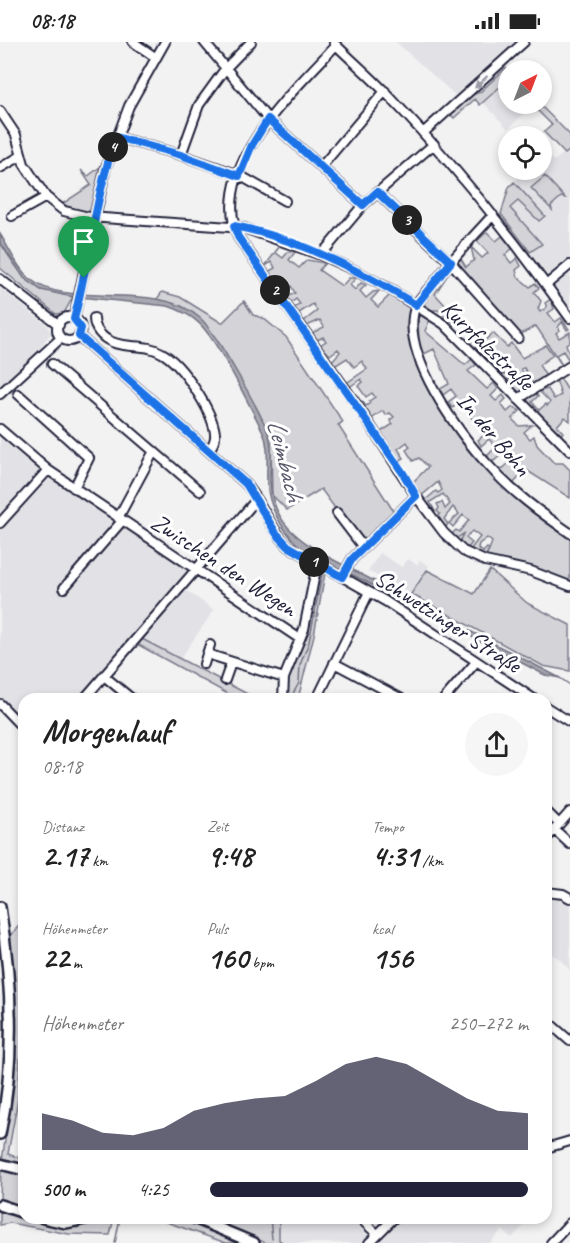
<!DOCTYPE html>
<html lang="de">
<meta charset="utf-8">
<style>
:root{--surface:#fff;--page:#f6f6f6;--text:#222;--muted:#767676;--accent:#22223b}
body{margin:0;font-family:Caveat,sans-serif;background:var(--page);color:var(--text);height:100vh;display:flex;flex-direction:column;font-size:22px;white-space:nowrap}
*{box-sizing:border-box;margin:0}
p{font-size:20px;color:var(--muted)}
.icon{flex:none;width:33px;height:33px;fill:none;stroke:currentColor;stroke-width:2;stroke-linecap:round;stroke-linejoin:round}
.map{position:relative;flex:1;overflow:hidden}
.drawer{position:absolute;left:18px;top:651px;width:534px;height:531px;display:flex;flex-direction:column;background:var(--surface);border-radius:18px;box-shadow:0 3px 9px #0003}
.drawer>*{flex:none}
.needle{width:39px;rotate:42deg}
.controls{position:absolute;left:498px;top:18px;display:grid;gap:12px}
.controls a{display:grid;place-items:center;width:54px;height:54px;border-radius:50%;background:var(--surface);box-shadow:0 3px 9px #0003;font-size:30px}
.pin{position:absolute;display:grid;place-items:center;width:51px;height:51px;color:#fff;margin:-62px -26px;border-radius:50% 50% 50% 0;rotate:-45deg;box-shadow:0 0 6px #0007}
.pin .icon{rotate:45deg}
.km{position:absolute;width:30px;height:30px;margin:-15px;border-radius:50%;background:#222;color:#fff;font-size:16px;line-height:30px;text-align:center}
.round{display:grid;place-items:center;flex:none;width:63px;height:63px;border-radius:32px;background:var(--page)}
.headline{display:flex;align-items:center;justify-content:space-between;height:102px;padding:0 24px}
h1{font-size:33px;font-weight:600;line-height:45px}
.figures{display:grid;grid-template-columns:repeat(3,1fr);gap:9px;height:102px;padding:6px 24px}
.figures div{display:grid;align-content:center}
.figures b{font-size:30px;font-weight:600}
.figures small{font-size:16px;font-weight:400}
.figures p{font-size:16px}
.chart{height:168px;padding:12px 24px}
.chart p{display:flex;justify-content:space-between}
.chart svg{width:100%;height:108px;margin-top:6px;fill:var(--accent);opacity:.7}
ul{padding:0 24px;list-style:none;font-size:20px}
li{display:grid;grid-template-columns:96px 72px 1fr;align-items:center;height:45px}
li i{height:15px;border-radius:8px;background:var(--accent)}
.status{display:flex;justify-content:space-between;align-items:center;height:42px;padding:0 30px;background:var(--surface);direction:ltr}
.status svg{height:16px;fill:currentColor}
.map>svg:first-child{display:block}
.built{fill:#e2e2e6}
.green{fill:#d3d3d8;stroke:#7a7a8a;stroke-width:1.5}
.water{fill:#a8a8b2;stroke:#727282;stroke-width:1.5}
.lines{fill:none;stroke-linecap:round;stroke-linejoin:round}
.stream{stroke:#727282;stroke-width:1.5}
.minor-casing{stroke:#22223b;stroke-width:12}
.major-casing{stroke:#22223b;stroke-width:14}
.minor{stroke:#fff;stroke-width:8}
.major{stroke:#fff;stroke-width:9}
.oneway{fill:#9c9ca7}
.route-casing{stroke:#fff;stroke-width:12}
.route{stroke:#1a73e8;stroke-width:8}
.labels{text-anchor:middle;stroke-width:6;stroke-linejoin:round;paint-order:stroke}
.street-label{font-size:24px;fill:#22223b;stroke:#fff}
.water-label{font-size:26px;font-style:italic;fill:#58586b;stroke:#fff}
</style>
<div class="status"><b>08:18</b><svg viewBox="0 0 49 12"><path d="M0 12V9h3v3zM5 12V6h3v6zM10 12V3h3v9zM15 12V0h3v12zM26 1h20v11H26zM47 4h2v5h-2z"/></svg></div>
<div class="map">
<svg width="570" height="1201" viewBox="0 0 570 1201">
<rect width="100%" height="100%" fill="#f2f2f3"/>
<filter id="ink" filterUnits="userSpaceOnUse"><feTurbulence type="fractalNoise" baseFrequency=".0167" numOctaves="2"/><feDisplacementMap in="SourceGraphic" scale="12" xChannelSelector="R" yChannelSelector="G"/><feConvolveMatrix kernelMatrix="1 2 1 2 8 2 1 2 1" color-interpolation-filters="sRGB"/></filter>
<g filter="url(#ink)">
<path class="built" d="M396,0H515L455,53Z
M502,42L508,49V62H520L527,69L508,87L483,60Z
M570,106V265L500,171L504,167L509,145L526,128H542V115L547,112L554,119Z
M0,246L47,283L51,291L39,307L0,345Z
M0,382L63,441L195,526L183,546L214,568L180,617L137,596L84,657H24V696L0,670Z
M380,511L402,525L408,517L417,523L420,518L429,524L411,552L368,529Z
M546,847L570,852V928L557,915L546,909Z
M370,1176L378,1182L362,1201H287L279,1197V1177L282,1176Z
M401,1176H531L512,1196L502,1188L490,1201H378Z"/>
<path class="green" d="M506,26L509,28L508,49L502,43L480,63L475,57L454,76L449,71L469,54L480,50Z
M540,63L570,93V108L565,112L544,90L552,83L536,67Z
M100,125L90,168L86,171L62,162L91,143L81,128L88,134Z
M545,134L565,156L561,155L551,164L552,168L531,146Z
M514,140L545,174L539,179L518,159L510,166L542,202L530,210L501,172L509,145Z
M487,190L496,199L502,194L513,206L505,213L511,221L517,216L521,224L516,228L518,235L530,245L535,241L539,246L534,250L541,259L538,267L540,270L547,265L545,261L551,257L554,267L548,271L555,280L561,276L569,287L567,288L562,280L558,285L560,288L556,291L559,296L570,290V299L566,302L570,315L568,317L563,309L556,313L563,325L536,284L519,293L456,221L461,217L466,225L474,218L471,205L482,216L488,211L477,199Z
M0,200C22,236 31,247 73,255L64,271L56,272L0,226Z
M280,204L275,210L283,216L288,210L296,209L289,218L299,226L307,218L325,221L319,228L342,244L349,236H356L350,243L355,248L361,241L366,243L360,249L366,256L373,250L379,249L371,258L378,265L390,253L406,262L412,269C407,314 422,339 446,374C452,383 457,393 463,402C493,438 532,468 570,495V540L531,526L486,516L492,500L487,496L479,502L478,506L483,510L487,506L489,507L485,515L470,508L480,495L472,489L466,496L472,501L467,507L459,501L463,492L457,496L452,492L456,488L459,490L469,478L463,473L453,485L449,481L459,472L453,465L444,477L448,482L445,486L436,476L440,472L437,469L439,466L437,462L442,460L445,467L450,462L443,452L430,460L435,469L432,471L423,460L436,449L438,451L442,448L438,440L420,455L413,440L428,425L419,416L413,419L406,408L410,405L407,400L398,407L404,416L399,419L379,391L393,382L390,378L394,375L390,371L386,373L383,369L370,378L359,361L362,359L366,364L370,361L369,359L375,355L372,351L366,355L358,344L363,340L361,337L348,346L345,342L367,327L362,319L354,325L347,316L333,325L330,321L340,310L338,307L330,313L320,303L326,299L323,295L317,298L312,291L324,285L320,278L307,284L304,279L317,269L313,262L299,271L293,267L300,262L296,257L290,262L287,255L295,251L291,244L281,250L266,231L275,226L272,220L265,224Z
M443,231L447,234L435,252L459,278L455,282L438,268H428L423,264Z
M162,250L180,255L222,281L244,259L253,273L263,276L286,295L343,380L338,383L394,470L361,502L321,447L287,468L272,453L271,400L264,382L217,298L181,264L157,257Z
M423,272L430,277L425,289L465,323L472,317L476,323L468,329L487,347L494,341L498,347L491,354L496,359L503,353L506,357L501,362L507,370L513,365L520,369L512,377L519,384L532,383L524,390L530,397L534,394L537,403L554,421H563L570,428V456L526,428L512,443L499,430L509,421L502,412L494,419L488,418V413L496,405L489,397L481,404L478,398L484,393L461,361L452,366L448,360L456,354L451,347L443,353L440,347L449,342L434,307L424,312L419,304L418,276Z
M493,291L507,305L511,301L522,316L546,303L553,313L539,323L547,336L534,344L524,326L521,327L529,341L524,350L517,352L505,340L509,337L506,332L498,333L488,323L493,318L491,316L487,320L466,299L468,297L484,299Z
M560,336L567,347L570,345V379L565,375L557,384L563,390L559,396L522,359L534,351L538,354L532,360L539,368L546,362L547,364L550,360L539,349L548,347L554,357L561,353L556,338Z
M321,528L325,531L314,593L298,657H283V649Z
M427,528L474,552L490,528L527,561L570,583V629L543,624L411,552Z
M142,597L257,657H237L137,602Z
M24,878V1015L20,1014L18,1057L8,1112L24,1117V1124L2,1119C14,1043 19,971 9,895Z
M1,1125L24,1131V1167L0,1159Z
M0,1170L77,1186L97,1176H114L110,1193L69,1192L10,1181L0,1183Z
M155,1176H182L245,1201H226Z
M205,1176H282L279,1177V1198L284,1201H266Z"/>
<path class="water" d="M0,192C9,206 17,226 30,237C69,269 154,236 200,276C215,289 266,378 270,397C273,411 270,425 270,438C272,481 298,497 330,516L560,636L545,633L349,531C341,527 331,524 323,520C294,507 269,474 267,440C266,423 270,406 263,390C249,362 220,303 200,282C191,273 180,268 168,264L69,254L41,248L24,236L0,200Z"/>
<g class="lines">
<path class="stream" d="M560,636L570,643
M290,657L299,641L300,623L309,600L323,528
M270,1176L272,1197
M115,1201L120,1176"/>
<defs>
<path id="minor" d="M133,0L155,15
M204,0L268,77L363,163
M334,1C351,18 370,34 387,52C454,122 514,197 570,276
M336,3C293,50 209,124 238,195L359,366L416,454L444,491L463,509L485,519L531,529L570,544
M0,69L16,93L24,122L46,155L64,169L89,175L244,186L321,213L352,227L388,246L444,282L570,409
M423,91L524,0
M116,95L181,113L239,133L285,159
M181,113L199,63L225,27L251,0
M321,125L385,49
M0,126L21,114
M377,150L454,224L518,296
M493,173C472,195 452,218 433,242C428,248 419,256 416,263C397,309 459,392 489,424C512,450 541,471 570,491
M12,174L46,155
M321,213L363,163L434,102
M0,237L59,283
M546,243L570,223
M57 287a12 12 0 1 1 24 0a12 12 0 1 1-24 0Z
M94,276C94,287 102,296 112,300C128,307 146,301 162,311C182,322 212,368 215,391C216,398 213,403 209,408
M74,277L106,125L129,64L165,0
M79,294L246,442C263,462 270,487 288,504L385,559L534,657
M52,322L200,449
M0,352L61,296
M18,352L89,416L74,446
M518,357L570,324
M0,387L48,428L300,597
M337,471L363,505
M118,476L154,409
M0,481L48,428
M342,535L352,517L416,454
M64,546L122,479
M210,603L207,612L284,636
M334,621L402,657
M204,622L207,612
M104,634L132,657
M225,638L231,621
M84,657L257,457
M283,657L284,636L304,587L317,522
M317,657L369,550
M444,657L476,620
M0,662L24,687
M546,665L570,680
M546,769L559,782
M555,788L570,802
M546,797L570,770
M546,850L563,852L570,856
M546,978L570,999
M546,1106L570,1099
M360,1176L377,1192
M369,1201L394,1176
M551,1201L570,1181"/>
<path id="major" d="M0,865C12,940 16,1017 0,1092
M0,1122L24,1128
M0,1163L24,1171
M43,1176L66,1181L90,1176
M194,1176L254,1201"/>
</defs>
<use href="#minor" class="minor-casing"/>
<use href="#major" class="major-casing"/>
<use href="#minor" class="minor"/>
<use href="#major" class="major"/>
</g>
<defs><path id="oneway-solid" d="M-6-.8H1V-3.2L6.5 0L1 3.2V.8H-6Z" transform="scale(1.5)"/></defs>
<use class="oneway" href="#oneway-solid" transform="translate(481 40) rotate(137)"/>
</g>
<g class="lines" filter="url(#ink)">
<defs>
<path id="route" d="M268,77L363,163L377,150L451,220L416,263C361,229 298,196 234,184L238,195L403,431L416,454L352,517L342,535L288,504L276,491L246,442L79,294L81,286L74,277C90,216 95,154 116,95L181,113L239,134L252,103Z"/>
</defs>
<use href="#route" class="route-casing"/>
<use href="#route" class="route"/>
</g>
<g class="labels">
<g class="street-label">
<text transform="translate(488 303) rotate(44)" y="8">Kurpfalzstraße</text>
<text transform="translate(494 392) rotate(50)" y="8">In der Bohn</text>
<text transform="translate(224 523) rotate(33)" y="8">Zwischen den Wegen</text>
<text transform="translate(448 579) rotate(33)" y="8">Schwetzinger Straße</text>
</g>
<g class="water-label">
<text transform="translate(286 418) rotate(76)" y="9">Leimbach</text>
</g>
</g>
</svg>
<div class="controls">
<a><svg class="needle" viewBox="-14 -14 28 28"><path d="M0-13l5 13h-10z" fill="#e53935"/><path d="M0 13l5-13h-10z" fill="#767676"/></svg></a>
<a><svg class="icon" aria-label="locate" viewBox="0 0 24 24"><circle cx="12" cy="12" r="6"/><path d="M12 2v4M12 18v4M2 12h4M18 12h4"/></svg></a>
</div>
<div class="pin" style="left:84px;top:236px;background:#1e9e55"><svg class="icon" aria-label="arrive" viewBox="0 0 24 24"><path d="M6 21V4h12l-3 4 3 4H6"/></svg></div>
<b class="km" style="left:314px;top:520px">1</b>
<b class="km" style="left:275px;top:248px">2</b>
<b class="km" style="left:407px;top:178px">3</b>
<b class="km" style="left:113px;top:105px">4</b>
<section class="drawer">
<div class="headline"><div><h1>Morgenlauf</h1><p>08:18</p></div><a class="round"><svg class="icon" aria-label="share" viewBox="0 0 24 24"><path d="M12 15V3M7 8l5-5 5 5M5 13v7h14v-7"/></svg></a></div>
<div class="figures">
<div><p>Distanz</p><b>2.17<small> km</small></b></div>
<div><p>Zeit</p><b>9:48</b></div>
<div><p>Tempo</p><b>4:31<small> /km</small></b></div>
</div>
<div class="figures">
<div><p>Höhenmeter</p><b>22<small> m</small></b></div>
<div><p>Puls</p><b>160<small> bpm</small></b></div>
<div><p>kcal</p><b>156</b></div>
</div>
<div class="chart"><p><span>Höhenmeter</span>250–272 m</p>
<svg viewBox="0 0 160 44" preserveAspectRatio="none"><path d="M0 44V29L10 32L20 37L30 38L40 35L50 28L60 25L70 23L80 22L90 16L100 9L110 6L120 9L130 16L140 23L150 28L160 29V44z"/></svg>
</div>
<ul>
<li><b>500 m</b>4:25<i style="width:100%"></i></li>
</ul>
</section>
</div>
